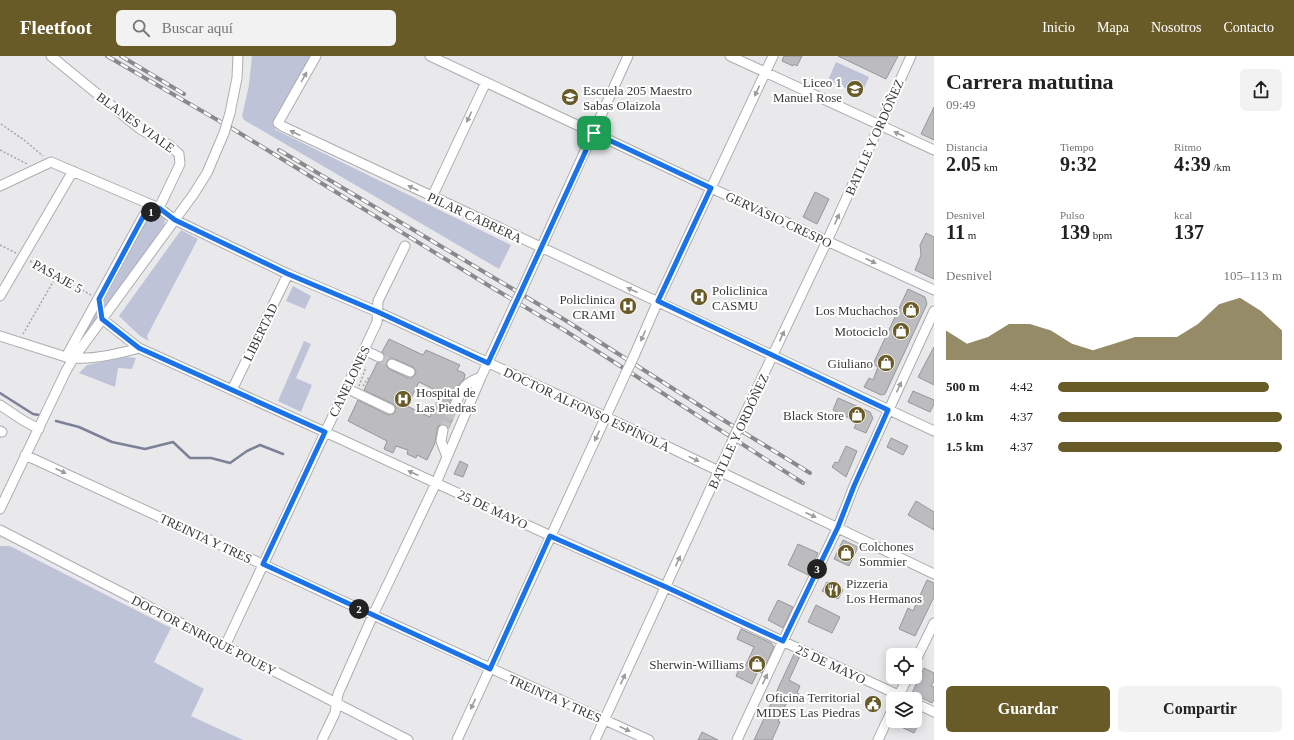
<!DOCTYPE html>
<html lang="es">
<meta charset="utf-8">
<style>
:root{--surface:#fff;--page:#f2f2f2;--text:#222;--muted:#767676;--accent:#695b28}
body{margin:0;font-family:"Times New Roman",serif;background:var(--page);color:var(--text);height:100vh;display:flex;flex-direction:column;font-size:15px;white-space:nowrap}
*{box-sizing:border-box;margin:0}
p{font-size:13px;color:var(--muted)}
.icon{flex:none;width:22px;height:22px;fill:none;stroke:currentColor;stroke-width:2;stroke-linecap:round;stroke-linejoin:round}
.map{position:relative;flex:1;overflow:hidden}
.drawer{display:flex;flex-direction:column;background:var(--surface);width:360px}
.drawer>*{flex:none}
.tools{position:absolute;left:886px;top:592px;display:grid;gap:8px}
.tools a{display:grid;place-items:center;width:36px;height:36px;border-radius:6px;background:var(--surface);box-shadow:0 2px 10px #0003;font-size:20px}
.pin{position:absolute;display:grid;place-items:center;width:34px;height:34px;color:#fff;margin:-17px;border-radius:8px;box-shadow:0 2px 6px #0006}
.km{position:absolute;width:20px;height:20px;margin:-10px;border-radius:50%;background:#222;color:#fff;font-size:11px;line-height:20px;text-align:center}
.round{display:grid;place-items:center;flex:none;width:42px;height:42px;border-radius:6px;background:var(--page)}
.overview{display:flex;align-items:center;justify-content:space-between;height:68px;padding:0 12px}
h1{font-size:22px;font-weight:800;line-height:30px}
.metrics{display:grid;grid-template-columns:repeat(3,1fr);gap:6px;height:68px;padding:4px 12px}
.metrics div{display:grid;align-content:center}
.metrics b{font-size:20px;font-weight:800}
.metrics small{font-size:11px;font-weight:400}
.metrics p{font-size:11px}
.chart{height:112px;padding:8px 12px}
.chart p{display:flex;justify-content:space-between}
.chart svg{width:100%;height:72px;margin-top:4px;fill:var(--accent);opacity:.7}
.button{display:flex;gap:8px;margin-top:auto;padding:8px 12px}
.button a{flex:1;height:46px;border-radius:6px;background:var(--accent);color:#fff;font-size:16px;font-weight:800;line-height:46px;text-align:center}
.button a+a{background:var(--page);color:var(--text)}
ul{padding:0 12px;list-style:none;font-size:13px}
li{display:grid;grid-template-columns:64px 48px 1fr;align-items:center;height:30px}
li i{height:10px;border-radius:5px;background:var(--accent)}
header{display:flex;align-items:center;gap:24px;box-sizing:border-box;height:56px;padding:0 20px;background:var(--accent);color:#fff}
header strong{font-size:19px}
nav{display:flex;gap:22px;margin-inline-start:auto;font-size:14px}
.search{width:280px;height:36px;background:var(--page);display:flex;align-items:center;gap:10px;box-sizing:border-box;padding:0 14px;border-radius:6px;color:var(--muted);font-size:15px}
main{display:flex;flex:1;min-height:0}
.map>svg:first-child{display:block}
.green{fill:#bfc3d8}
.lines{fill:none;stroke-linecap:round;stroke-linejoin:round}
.stream{stroke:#7c8197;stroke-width:2.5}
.building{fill:#bcbcbf;stroke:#96979a;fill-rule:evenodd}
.minor-tunnel{stroke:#c6c6c9;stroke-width:9;stroke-dasharray:9 4.5;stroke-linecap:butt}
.minor-casing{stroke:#acadaf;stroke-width:11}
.path{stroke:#a6a6a8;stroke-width:1.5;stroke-dasharray:2 2;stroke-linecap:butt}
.minor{stroke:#fff;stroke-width:9}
.rail-casing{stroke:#89898b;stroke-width:4}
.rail{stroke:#fff;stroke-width:2.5;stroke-dasharray:8;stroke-linecap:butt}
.minor-bridge-casing{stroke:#acadaf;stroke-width:11;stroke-linecap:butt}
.minor-bridge{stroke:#fff;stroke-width:9}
.oneway{fill:#9c9c9d}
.route-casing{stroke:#fff;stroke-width:8}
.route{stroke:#1a73e8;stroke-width:5}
.labels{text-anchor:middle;stroke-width:4;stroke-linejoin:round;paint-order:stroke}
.poi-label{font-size:13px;fill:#3a3a3b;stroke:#fff;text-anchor:end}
.street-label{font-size:13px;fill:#3a3a3b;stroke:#fff}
</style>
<header>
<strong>Fleetfoot</strong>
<div class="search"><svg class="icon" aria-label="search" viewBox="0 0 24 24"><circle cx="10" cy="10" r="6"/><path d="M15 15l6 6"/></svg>Buscar aquí</div>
<nav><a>Inicio</a><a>Mapa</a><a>Nosotros</a><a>Contacto</a></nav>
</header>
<main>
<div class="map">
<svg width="934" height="684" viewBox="0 0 934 684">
<rect width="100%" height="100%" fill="#e9e9ec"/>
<path class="green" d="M252,0H311L274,66L273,69L276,74L511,189L499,213L244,64L242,60L249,29Z
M836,6L869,21L861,39L828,24Z
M149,158L162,161L165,164L164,170L81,290L75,294L144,162Z
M181,174L198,183L147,280L149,285L140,280L119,260Z
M293,230L311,240L305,253L286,245Z
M304,285L311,288L296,322L312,329L301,356L278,345Z
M126,301L136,302L132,313L118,312L115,331L79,317L87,309Z
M0,490H10L171,572L154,606L204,633L191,660L243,684H0Z"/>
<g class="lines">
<path class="stream" d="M0,337L33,358L39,359
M56,365L79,371L112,386L145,393L173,386L190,402H211L230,407L247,395L260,389L283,398"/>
</g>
<path class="building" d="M784,0H802L797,10L794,8L793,10L782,5Z
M838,0H898L886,23Z
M934,51V84L921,78Z
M815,136L829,143L817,168L803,161Z
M926,177L934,181V223L915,214L921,199L920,189Z
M908,233L925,241L927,248L885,338L881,339L864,331L869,322L873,324L878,311L873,308Z
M389,283L423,299L426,294L460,309L457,314L464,317L465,319L464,323L457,331L449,347L450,353L456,355L449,372L444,368L438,370L435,387L427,404L417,399L416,402L407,398L408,394L396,390L393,397L384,393L387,385L348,365L358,344L388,359L393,358L395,356L396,352L393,348L364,334L377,307L382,306L384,304L385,300L382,296ZM392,302L413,311L416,315L415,319L411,322H408L389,313L386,309V306ZM419,326L441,337L430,361L407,350Z
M934,291V329L918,321Z
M913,335L934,344V348L930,356L908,346Z
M838,342L870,356L873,362L866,377L854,372L857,366L833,354Z
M891,382L908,390L903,399L887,391Z
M846,390L857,395L846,421L832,411L835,406L838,407Z
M460,405L468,409L463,421L454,418Z
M916,445L934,456V474L908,459Z
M843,484L858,491L849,510L834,503Z
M798,488L818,497L808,519L788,509Z
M927,524L934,527V541L915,580L899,573L908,552L913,555Z
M827,526L843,534L838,543L822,535Z
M778,544L793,551L783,572L768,564Z
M816,549L840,561L832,577L808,566Z
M741,573L771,587L774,591L762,617L758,615L752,628L736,620L739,613L743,615L754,591L737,583Z
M794,598L800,600L789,624L800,630L797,637L801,639L798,646L789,642L778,665L780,666L772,684H754Z
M924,612L934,617V625L931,630L934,631V644L932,647L912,637Z
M902,665H916L915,668L918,669L914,677L899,670Z
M702,676L718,684H698Z"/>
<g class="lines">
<path class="minor-tunnel" d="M379,301L392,308
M443,374L455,349"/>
<defs>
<path id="minor" d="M51,0L140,73L169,89L179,98L180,108L159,152L144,159L66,301C88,305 118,298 139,292
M316,0L278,67L282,70L934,375
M430,0L711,132L934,234
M730,0L934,94
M230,57L237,22L238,0
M0,130L51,106L159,152L175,164L288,218L378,256L606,361L934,518
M432,141L486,26
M522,234L628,0
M0,240L73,115
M102,263L139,292L325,376L551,480L666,531L907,643
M0,280L66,301
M364,294L379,301
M634,300L658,245L773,0
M392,308L410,316
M346,332L390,353
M232,334L288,218
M0,349L24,365L39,373
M455,349C462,333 464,327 481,321
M741,366L827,185L911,0
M443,374L441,385L447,401
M0,375L2,376
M25,399L373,559L649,684
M0,453L66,315L73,303L193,139L207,117L224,77
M0,474L408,684
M225,590L377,266L378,245L405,190
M915,606L934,567
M897,643L908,621
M915,647L934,656
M322,684L335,657L338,638L373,559L436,427L481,321L514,250
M457,684L625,319
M595,684L731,388
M737,684L783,585L838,471L854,430L934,255
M878,684L893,652"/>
</defs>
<use href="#minor" class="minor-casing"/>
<path class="path" d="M1,68L24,84L43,100
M0,94L27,108
M0,189L16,197
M30,205L91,239
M23,278L57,219
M359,330L366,311
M363,330L369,321"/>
<use href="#minor" class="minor"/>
<defs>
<path id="rail" d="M107,0L233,73L491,231L564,274L803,427
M121,0L184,38
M279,94L565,264L702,351L810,417"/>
</defs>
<use href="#rail" class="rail-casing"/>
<use href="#rail" class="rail"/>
<defs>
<path id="minor-bridge" d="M224,77L230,57
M514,250L522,234
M625,319L634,300
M731,388L741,366"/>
</defs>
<use href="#minor-bridge" class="minor-bridge-casing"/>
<use href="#minor-bridge" class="minor-bridge"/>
</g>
<defs><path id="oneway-solid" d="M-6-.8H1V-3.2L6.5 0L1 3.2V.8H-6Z"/></defs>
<g class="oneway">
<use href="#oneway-solid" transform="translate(304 21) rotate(-60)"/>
<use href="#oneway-solid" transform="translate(757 35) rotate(115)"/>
<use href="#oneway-solid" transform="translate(469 61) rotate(115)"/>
<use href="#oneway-solid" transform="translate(295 77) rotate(-155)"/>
<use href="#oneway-solid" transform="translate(899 78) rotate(-155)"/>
<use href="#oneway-solid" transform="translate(413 132) rotate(-155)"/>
<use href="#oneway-solid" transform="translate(837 163) rotate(-66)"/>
<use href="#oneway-solid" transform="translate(871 205) rotate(24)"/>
<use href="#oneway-solid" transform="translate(632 234) rotate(-156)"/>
<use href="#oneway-solid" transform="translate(643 280) rotate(114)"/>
<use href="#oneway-solid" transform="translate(782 280) rotate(-65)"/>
<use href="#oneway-solid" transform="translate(899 331) rotate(-65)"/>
<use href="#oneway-solid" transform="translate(597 380) rotate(115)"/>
<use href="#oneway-solid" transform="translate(694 403) rotate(26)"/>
<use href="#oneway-solid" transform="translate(61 415) rotate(25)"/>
<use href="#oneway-solid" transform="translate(413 417) rotate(-155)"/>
<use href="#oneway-solid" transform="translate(811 459) rotate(25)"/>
<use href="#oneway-solid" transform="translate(678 505) rotate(-65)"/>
<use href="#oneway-solid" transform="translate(623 623) rotate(-65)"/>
<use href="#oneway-solid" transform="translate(765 623) rotate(-65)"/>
<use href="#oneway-solid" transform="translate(473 648) rotate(115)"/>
<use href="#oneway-solid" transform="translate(625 673) rotate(25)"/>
</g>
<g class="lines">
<defs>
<path id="route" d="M594,77L711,132L658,245L888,354L854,430L838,471L783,585L666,531L550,480L490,613L263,508L325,376L139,292L102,263L99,243L144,159L159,152L175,164L288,218L378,256L488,307Z"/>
</defs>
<use href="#route" class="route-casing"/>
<use href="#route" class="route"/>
</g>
<defs>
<symbol id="school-disc" viewBox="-11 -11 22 22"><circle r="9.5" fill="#695b28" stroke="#fff"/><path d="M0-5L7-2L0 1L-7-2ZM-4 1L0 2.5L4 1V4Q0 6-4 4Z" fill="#fff"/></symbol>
<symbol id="hospital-disc" viewBox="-11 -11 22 22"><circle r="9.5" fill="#695b28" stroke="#fff"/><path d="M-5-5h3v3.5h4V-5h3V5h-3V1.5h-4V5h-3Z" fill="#fff"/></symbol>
<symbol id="shop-disc" viewBox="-11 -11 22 22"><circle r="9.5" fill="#695b28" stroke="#fff"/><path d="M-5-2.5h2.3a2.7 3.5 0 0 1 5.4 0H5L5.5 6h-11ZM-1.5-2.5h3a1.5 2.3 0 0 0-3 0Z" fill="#fff"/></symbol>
<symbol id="restaurant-disc" viewBox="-11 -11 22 22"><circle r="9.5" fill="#695b28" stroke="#fff"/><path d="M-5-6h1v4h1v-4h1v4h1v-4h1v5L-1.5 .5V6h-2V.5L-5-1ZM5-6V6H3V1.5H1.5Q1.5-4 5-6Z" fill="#fff"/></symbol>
<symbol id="civic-disc" viewBox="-11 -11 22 22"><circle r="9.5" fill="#695b28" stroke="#fff"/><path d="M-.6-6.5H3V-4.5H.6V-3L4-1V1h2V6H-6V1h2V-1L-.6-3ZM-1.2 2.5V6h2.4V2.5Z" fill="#fff"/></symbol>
</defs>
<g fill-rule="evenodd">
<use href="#school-disc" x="845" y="23" width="20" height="20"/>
<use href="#school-disc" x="560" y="31" width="20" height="20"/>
<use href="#hospital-disc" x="689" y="231" width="20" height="20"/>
<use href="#hospital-disc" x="618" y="240" width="20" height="20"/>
<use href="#shop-disc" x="901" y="244" width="20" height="20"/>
<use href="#shop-disc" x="891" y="265" width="20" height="20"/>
<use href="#shop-disc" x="876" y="297" width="20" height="20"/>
<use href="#hospital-disc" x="393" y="333" width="20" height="20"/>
<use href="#shop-disc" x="847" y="349" width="20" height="20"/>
<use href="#shop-disc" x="836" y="487" width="20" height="20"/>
<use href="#restaurant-disc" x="823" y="524" width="20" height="20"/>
<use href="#shop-disc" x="747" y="598" width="20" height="20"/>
<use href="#civic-disc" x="863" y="638" width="20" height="20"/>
</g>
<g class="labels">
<g class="poi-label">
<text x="842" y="31">Liceo 1<tspan x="842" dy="15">Manuel Rose</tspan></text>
<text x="583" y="39" text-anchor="start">Escuela 205 Maestro<tspan x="583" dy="15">Sabas Olaizola</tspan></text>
<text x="712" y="239" text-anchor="start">Policlinica<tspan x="712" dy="15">CASMU</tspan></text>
<text x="615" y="248">Policlinica<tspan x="615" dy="15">CRAMI</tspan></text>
<text x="898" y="259">Los Muchachos</text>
<text x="888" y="280">Motociclo</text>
<text x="873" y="312">Giuliano</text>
<text x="416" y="341" text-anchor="start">Hospital de<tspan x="416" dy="15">Las Piedras</tspan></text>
<text x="844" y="364">Black Store</text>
<text x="859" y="495" text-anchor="start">Colchones<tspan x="859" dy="15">Sommier</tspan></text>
<text x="846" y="532" text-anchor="start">Pizzeria<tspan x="846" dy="15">Los Hermanos</tspan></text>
<text x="744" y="613">Sherwin-Williams</text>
<text x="860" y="646">Oficina Territorial<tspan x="860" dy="15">MIDES Las Piedras</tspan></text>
</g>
<g class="street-label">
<text transform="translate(136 66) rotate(36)" y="5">BLANES VIALE</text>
<text transform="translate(874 81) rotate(-66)" y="5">BATLLE Y ORDÓÑEZ</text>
<text transform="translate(475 161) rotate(25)" y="5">PILAR CABRERA</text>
<text transform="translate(779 163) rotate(25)" y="5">GERVASIO CRESPO</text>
<text transform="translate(58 220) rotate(29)" y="5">PASAJE 5</text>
<text transform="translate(260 276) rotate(-64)" y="5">LIBERTAD</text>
<text transform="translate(349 325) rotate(-64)" y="5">CANELONES</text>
<text transform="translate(587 353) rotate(25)" y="5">DOCTOR ALFONSO ESPÍNOLA</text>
<text transform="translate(738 375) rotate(-65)" y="5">BATLLE Y ORDÓÑEZ</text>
<text transform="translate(493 453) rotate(25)" y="5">25 DE MAYO</text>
<text transform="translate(206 482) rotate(25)" y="5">TREINTA Y TRES</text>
<text transform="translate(204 579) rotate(27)" y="5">DOCTOR ENRIQUE POUEY</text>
<text transform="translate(831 608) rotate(25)" y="5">25 DE MAYO</text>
<text transform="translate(555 642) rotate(24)" y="5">TREINTA Y TRES</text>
</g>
</g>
</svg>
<div class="tools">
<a><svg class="icon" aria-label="locate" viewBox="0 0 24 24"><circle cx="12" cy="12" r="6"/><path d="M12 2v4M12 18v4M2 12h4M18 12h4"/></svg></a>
<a><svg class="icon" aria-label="layers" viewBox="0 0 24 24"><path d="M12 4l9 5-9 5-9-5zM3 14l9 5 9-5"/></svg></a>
</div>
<div class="pin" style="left:594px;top:77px;background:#1e9e55"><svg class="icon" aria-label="arrive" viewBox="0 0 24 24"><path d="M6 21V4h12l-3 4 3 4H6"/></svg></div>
<b class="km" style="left:151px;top:156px">1</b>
<b class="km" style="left:359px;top:553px">2</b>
<b class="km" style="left:817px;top:513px">3</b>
</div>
<section class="drawer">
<div class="overview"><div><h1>Carrera matutina</h1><p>09:49</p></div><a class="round"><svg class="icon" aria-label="share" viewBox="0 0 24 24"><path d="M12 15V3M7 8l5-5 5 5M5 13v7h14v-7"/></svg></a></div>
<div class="metrics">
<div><p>Distancia</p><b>2.05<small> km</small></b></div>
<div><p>Tiempo</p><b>9:32</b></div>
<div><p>Ritmo</p><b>4:39<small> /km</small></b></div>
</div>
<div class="metrics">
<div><p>Desnivel</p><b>11<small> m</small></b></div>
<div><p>Pulso</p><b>139<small> bpm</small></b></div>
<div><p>kcal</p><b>137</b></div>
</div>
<div class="chart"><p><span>Desnivel</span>105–113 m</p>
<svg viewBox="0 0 160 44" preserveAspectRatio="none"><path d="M0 44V26L10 34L20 30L30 22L40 22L50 26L60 34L70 38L80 34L90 30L100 30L110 30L120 22L130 10L140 6L150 14L160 26V44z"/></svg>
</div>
<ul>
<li><b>500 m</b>4:42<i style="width:94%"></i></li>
<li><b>1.0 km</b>4:37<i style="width:100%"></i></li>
<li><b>1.5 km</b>4:37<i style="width:100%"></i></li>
</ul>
<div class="button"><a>Guardar</a><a>Compartir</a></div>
</section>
</main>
